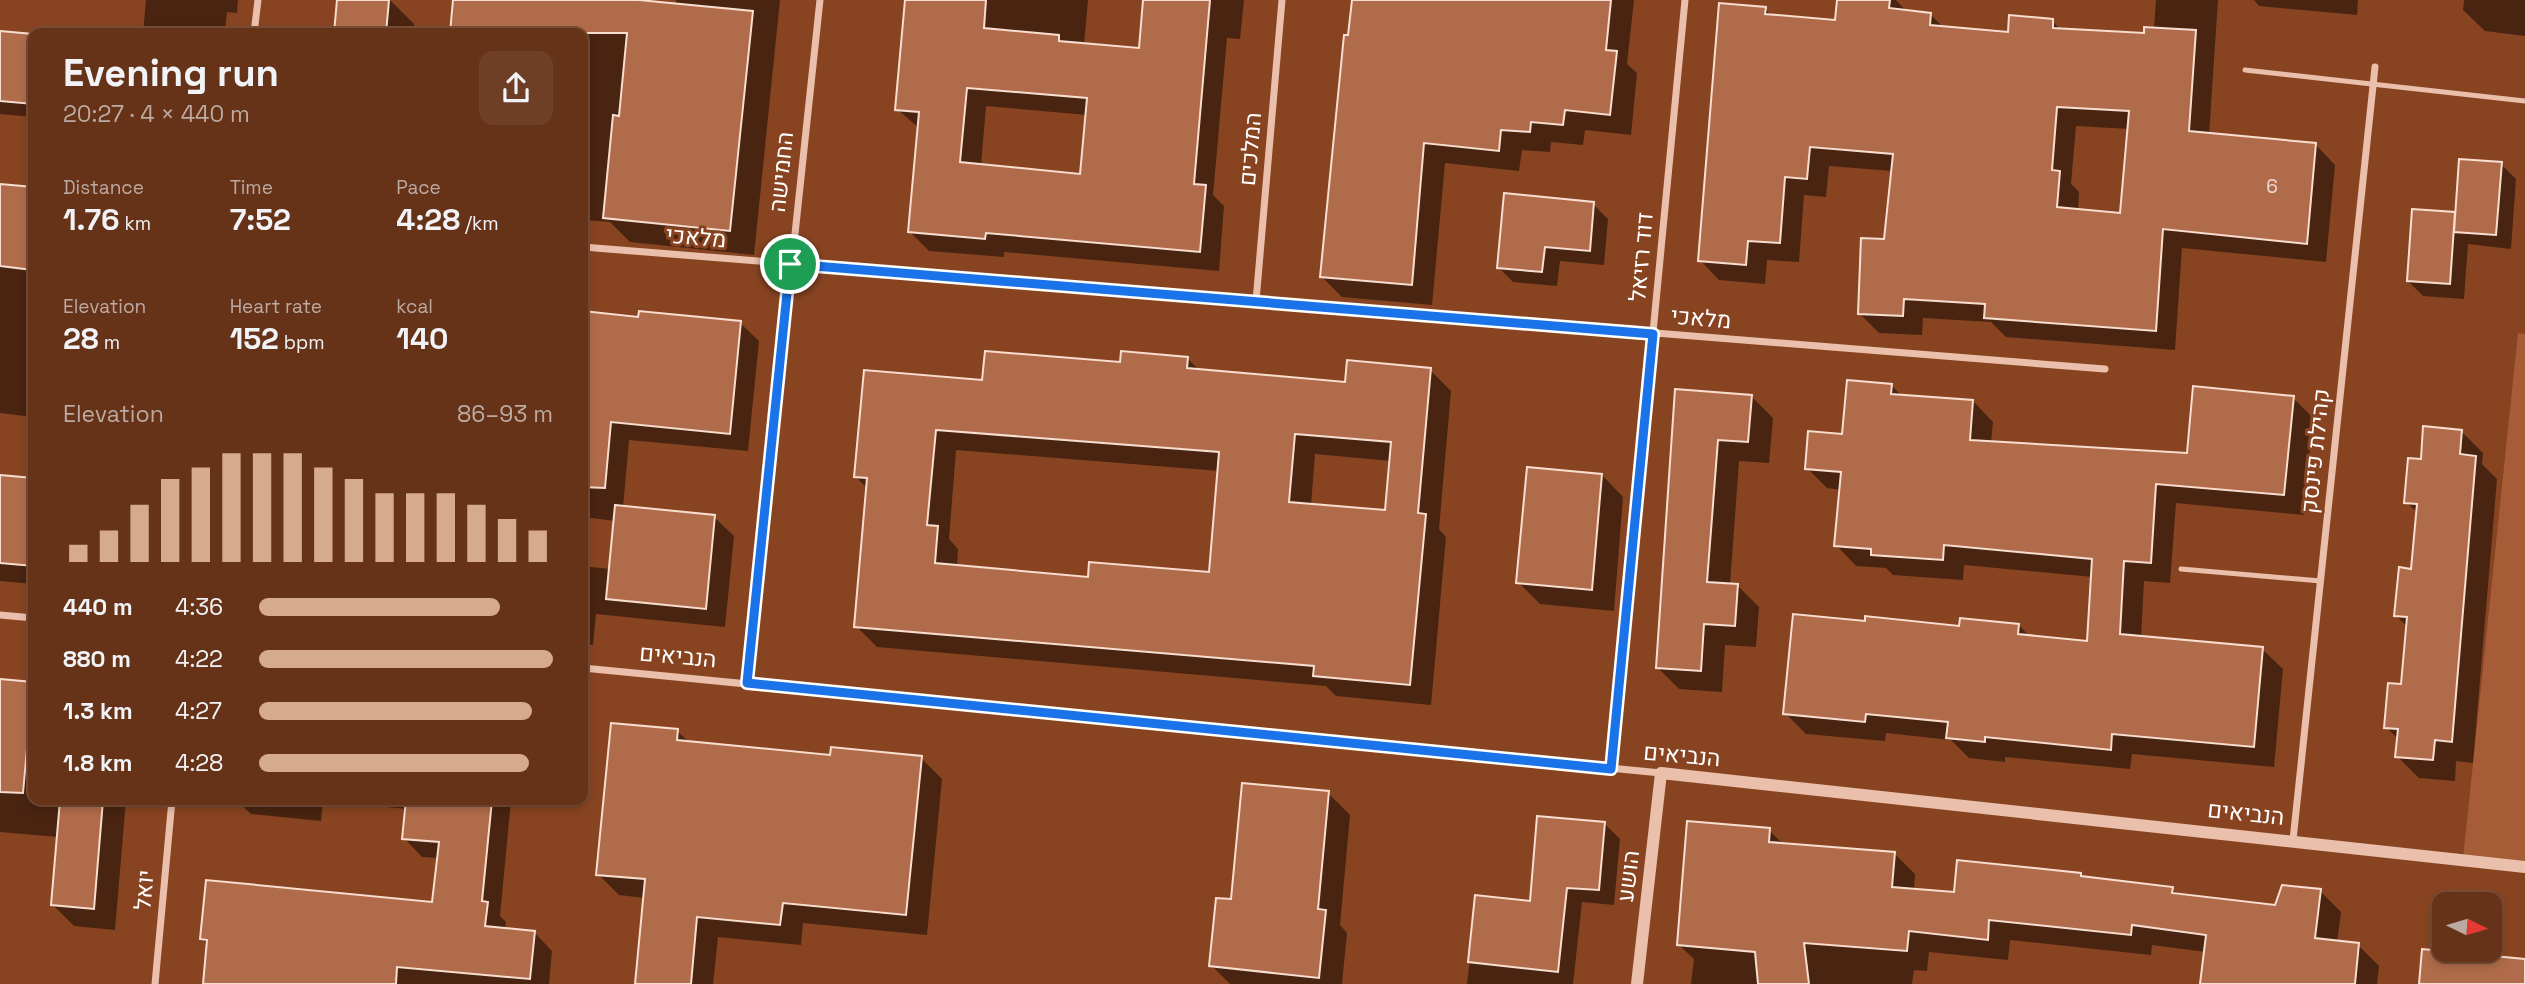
<!DOCTYPE html>
<meta charset="utf-8">
<style>
:root{--surface:#663319;--page:#6e3f26;--text:#f1f3f6;--muted:#bcaaa2;--line:#794e38;--accent:#d6ab8b}
body{margin:0;font-family:"Space Grotesk",Heebo,sans-serif;background:var(--page);color:var(--text);height:100vh;display:flex;flex-direction:column;font-size:26px;white-space:nowrap}
*{box-sizing:border-box;margin:0}
p{font-size:23px;color:var(--muted)}
.icon{flex:none;width:38px;height:38px;fill:none;stroke:currentColor;stroke-width:2;stroke-linecap:round;stroke-linejoin:round}
.map{position:relative;flex:1;overflow:hidden}
.panel{position:absolute;left:28px;top:28px;width:560px;height:777px;display:flex;flex-direction:column;background:var(--surface);border-radius:14px;box-shadow:0 4px 10px #0003,0 0 0 2px var(--line)}
.panel>*{flex:none}
.needle{width:46px;rotate:95deg}
.tools{position:absolute;left:2432px;top:892px;display:grid;gap:14px}
.tools a{display:grid;place-items:center;width:70px;height:70px;border-radius:14px;background:var(--surface);box-shadow:0 4px 10px #0003,0 0 0 2px var(--line);font-size:35px}
.pin{position:absolute;display:grid;place-items:center;width:60px;height:60px;color:#fff;margin:-30px;border:4px solid #fff;border-radius:50%;box-shadow:0 2px 7px #0007}
.round{display:grid;place-items:center;flex:none;width:74px;height:74px;border-radius:14px;background:var(--page)}
.overview{display:flex;align-items:center;justify-content:space-between;height:119px;padding:0 35px}
h1{font-size:38px;font-weight:600;line-height:52px}
.figures{display:grid;grid-template-columns:repeat(3,1fr);gap:10px;height:119px;padding:7px 35px}
.figures div{display:grid;align-content:center}
.figures b{font-size:30px;font-weight:600}
.figures small{font-size:19px;font-weight:400}
.figures p{font-size:19px}
.chart{height:196px;padding:14px 35px}
.chart p{display:flex;justify-content:space-between}
.chart svg{width:100%;height:126px;margin-top:7px;stroke:var(--accent);stroke-width:6}
ul{padding:0 35px;list-style:none;font-size:23px}
li{display:grid;grid-template-columns:112px 84px 1fr;align-items:center;height:52px}
li i{height:18px;border-radius:9px;background:var(--accent)}
.map>svg:first-child{display:block}
.green{fill:#a75c38}
.shadow{fill:#0007;fill-rule:evenodd}
.building{fill:#b06c4a;stroke:#f8ddd1;stroke-width:2;fill-rule:evenodd}
.lines{fill:none;stroke-linecap:round;stroke-linejoin:round}
.service{stroke:#eac0ac;stroke-width:5}
.minor{stroke:#eac0ac;stroke-width:7}
.tertiary{stroke:#eac0ac;stroke-width:12}
.route-casing{stroke:#fff;stroke-width:14}
.route{stroke:#1a73e8;stroke-width:9}
.labels{text-anchor:middle;stroke-width:6;stroke-linejoin:round;paint-order:stroke}
.number-label{font-size:19px;fill:#ebdad2}
.street-label{font-size:23px;fill:#fff;stroke:#884421}
</style>
<div class="map">
<svg width="2525" height="984" viewBox="0 0 2525 984">
<rect width="100%" height="100%" fill="#884421"/>
<path class="green" d="M2518,333L2525,334V867L2463,859Z"/>
<path class="shadow" d="M146,0H238L237,13L227,12L225,33H143Z
M339,0H390L414,24L413,33H335Z
M455,0H620L676,5V0H780L754,255L630,242L610,222L583,220V33H451Z
M905,0H1088L1084,45L1141,49L1145,0H1244L1240,39L1227,38L1213,195L1224,206L1219,271L1004,252V257L929,251L910,232L920,129L897,109ZM986,106L1087,115L1082,176L981,166Z
M1353,0H1634L1627,64L1637,73L1631,135L1585,130L1583,145L1551,142L1550,152L1522,150L1519,171L1445,163L1432,305L1342,297L1321,276Z
M1838,0H1896L1907,12L1930,14L1944,28L2009,33L2052,21L2061,30L2145,35L2154,29L2156,0H2218L2209,135L2316,145L2335,165L2326,262L2182,248L2175,350L2006,337L1991,322L1923,318L1922,335L1879,333L1859,313L1885,241L1893,171L1829,166L1826,197L1804,195L1799,262L1767,260L1765,284L1719,280L1700,260L1765,9L1773,17L1836,22ZM2076,126L2129,129L2122,215L2078,211L2079,192L2071,184Z
M2254,0H2358L2357,15L2259,6Z
M2464,0H2525V36L2485,31L2463,10Z
M0,33L33,36V117L0,114Z
M2501,164L2516,179L2511,249L2468,244L2464,299L2423,296L2408,281L2454,214L2457,216Z
M0,186L33,189V417L0,413Z
M1593,204L1608,219L1604,265L1560,261L1557,286L1513,282L1498,267Z
M583,313L740,323L759,341L748,451L629,440L623,508L714,517L734,536L725,627L596,614L593,645L583,644V566L610,569L615,521L583,517Z
M1187,358L1200,371L1347,384L1430,370L1451,391L1439,529L1446,537L1431,705L1336,696L1326,686L877,647L856,626L868,489L855,476L983,382ZM956,450L1220,471L1210,574L1090,579L957,567L958,549L949,539ZM1315,454L1391,461L1387,512L1311,505Z
M1891,385L1902,396L1973,401L1993,422L1991,443L2189,455L2293,398L2313,418L2304,515L2176,503L2170,583L2144,581L2141,638L2262,649L2283,669L2274,767L2132,754L2130,769L2005,757V762L1969,758L1951,740L1886,733L1885,741L1806,734L1785,713L1867,622L1960,628L2019,625L2030,637L2089,643L2093,577L1964,565L1963,580L1893,575L1886,568L1856,566L1836,545L1841,490L1827,488L1807,468L1844,436Z
M1677,391L1751,396L1773,418L1769,463L1739,461L1730,585H1737L1759,607L1756,647L1725,645L1722,692L1679,689L1657,667Z
M2461,431L2483,453L2482,464L2497,479L2473,763L2456,761L2455,781L2419,778L2397,756L2398,739L2386,727L2403,686L2408,627L2396,616L2413,570L2418,513L2406,502L2422,461Z
M1602,475L1623,497L1614,611L1540,604L1518,582Z
M0,477L13,483L33,485V584L0,581Z
M0,681L33,684V800H126L115,930L74,926L52,904L58,837L0,832Z
M677,731L690,743L831,757L921,758L942,779L927,935L803,923L801,945L718,937L713,984H637L645,898L619,895L598,874Z
M1328,793L1350,815L1340,925L1347,933L1342,984H1230L1211,965L1232,901Z
M236,800H511L500,916L506,922L505,930L534,932L552,951L549,984H205L208,945L202,939L434,904L439,858L422,857L404,838L407,809L323,801L321,821L251,814Z
M1605,824L1620,839L1614,905L1582,902L1573,984H1467L1477,897L1531,903Z
M1769,830L1784,845L1894,853L1915,874L1914,891L1955,894L2080,875L2083,878L2172,889L2179,896L2276,907L2320,891L2341,912L2337,942L2358,945L2379,966L2377,984H2202L2206,952L2152,945L2151,955L2010,940L2008,960L1929,952L1927,971L1914,970L1912,984H1691L1694,959L1679,945Z"/>
<path class="building" d="M337,0H389L386,33H334Z
M453,0H639L753,11L730,231L603,218L613,115L619,116L627,33H450Z
M905,0H986L984,28L1059,35V41L1139,48L1143,0H1210L1194,184L1206,185L1200,252L986,233L985,239L908,232L919,112L895,110ZM967,88L1087,98L1080,174L960,162Z
M1352,0H1611L1606,50L1617,51L1610,115L1565,110L1563,125L1531,122L1530,132L1501,130L1499,151L1424,143L1412,285L1320,277L1344,35H1348Z
M1837,0H1890L1889,8L1931,13L1930,25L2008,32L2009,15L2053,19V28L2144,33V27L2196,30L2189,131L2316,143L2307,244L2163,229L2156,331L1984,318L1985,304L1904,299L1903,316L1858,314L1861,238L1884,239L1893,154L1810,147L1807,179L1785,177L1780,243L1748,241L1746,265L1698,261L1719,3L1766,7L1765,14L1835,20ZM2057,107L2129,111L2120,213L2057,207L2060,171L2052,170Z
M0,31L33,34V104L0,101Z
M2459,159L2502,162L2496,235L2454,232Z
M0,184L33,187V270L0,266Z
M1504,193L1594,202L1590,251L1545,247L1542,272L1497,268Z
M2412,209L2455,212L2450,284L2407,281Z
M583,311L638,317L639,311L741,321L730,434L611,422L605,488L583,487Z
M985,351L1120,362L1121,351L1188,357L1187,368L1345,382L1347,360L1431,368L1418,513L1426,514L1410,685L1313,676L1314,666L854,627L867,478L854,477L864,370L982,380ZM936,430L1219,452L1209,572L1089,562L1088,577L935,563L938,526L927,525ZM1295,434L1391,442L1385,510L1289,502Z
M1847,380L1892,384L1891,394L1973,400L1970,440L2187,453L2193,386L2294,396L2284,495L2156,484L2151,563L2124,561L2120,634L2263,647L2254,747L2112,734L2111,750L1985,737V742L1946,738L1948,722L1866,714L1865,722L1783,714L1793,614L1865,621V616L1959,626L1960,618L2019,624L2018,634L2087,641L2092,559L1944,545L1943,560L1871,555V549L1834,546L1841,472L1805,469L1808,431L1842,434Z
M1675,389L1752,395L1748,442L1718,440L1707,582L1738,584L1735,626L1704,624L1701,671L1656,668Z
M2423,426L2462,430L2460,454L2476,456L2452,742L2435,740L2433,760L2395,757L2398,729L2384,728L2388,683L2401,684L2407,617L2394,616L2399,567L2411,569L2417,504L2404,503L2408,458L2421,459Z
M1527,467L1602,474L1592,590L1516,583Z
M0,475L33,478V566L0,563Z
M615,505L715,515L706,609L606,599Z
M0,679L33,682L23,793L0,792Z
M611,723L678,729L677,740L830,755L831,747L922,756L906,915L783,903L780,925L697,917L691,984H635L645,879L596,875Z
M1242,783L1329,791L1318,909L1326,910L1319,978L1209,966L1216,898L1231,899Z
M60,800H103L94,909L51,905Z
M406,800H492L482,901L488,902L485,926L535,931L530,979L397,967L396,984H203L207,940L200,939L206,880L432,902L439,842L402,839Z
M1537,816L1605,822L1599,890L1567,888L1558,972L1468,962L1475,895L1530,901Z
M1687,821L1770,828L1769,842L1895,852L1892,887L1954,892L1957,860L2081,873V876L2173,887L2172,893L2275,905L2282,885L2321,889L2315,938L2359,943L2355,984H2200L2206,935L2132,925L2131,935L1989,920L1988,940L1909,931L1907,951L1804,943L1809,984H1758L1755,952L1677,945Z
M2422,949L2525,959V984H2419Z"/>
<g class="lines">
<path class="service" d="M2245,70L2525,101
M2181,569L2321,581"/>
<path class="minor" d="M254,33L258,0
M583,247L2105,369
M1256,301L1282,0
M0,615L33,618
M583,668L1661,773
M747,683L820,0
M1611,769L1685,0
M2293,840L2375,67
M155,984L172,800"/>
<path class="tertiary" d="M1637,984L1661,773L2525,867"/>
</g>
<g class="lines">
<defs>
<path id="route" d="M790,264L1653,334L1611,769L747,683Z"/>
</defs>
<use href="#route" class="route-casing"/>
<use href="#route" class="route"/>
</g>
<g class="labels">
<g class="number-label">
<text x="2272" y="193">6</text>
</g>
<g class="street-label">
<text transform="translate(1250 149) rotate(-85)" y="8">המלכים</text>
<text transform="translate(781 172) rotate(-84)" y="8">החמישה</text>
<text transform="translate(696 237) rotate(5)" y="8">מלאכי</text>
<text transform="translate(1641 257) rotate(-85)" y="8">דוד רזיאל</text>
<text transform="translate(1701 318) rotate(5)" y="8">מלאכי</text>
<text transform="translate(2315 451) rotate(-84)" y="8">קהילת פינסק</text>
<text transform="translate(678 656) rotate(5)" y="8">הנביאים</text>
<text transform="translate(1682 755) rotate(5)" y="8">הנביאים</text>
<text transform="translate(2246 813) rotate(6)" y="8">הנביאים</text>
<text transform="translate(1628 876) rotate(-83)" y="8">הושע</text>
<text transform="translate(144 890) rotate(-85)" y="8">יואל</text>
</g>
</g>
</svg>
<div class="tools">
<a><svg class="needle" viewBox="-14 -14 28 28"><path d="M0-13l5 13h-10z" fill="#e53935"/><path d="M0 13l5-13h-10z" fill="#bcaaa2"/></svg></a>
</div>
<div class="pin" style="left:790px;top:264px;background:#1e9e55"><svg class="icon" aria-label="arrive" viewBox="0 0 24 24"><path d="M6 21V4h12l-3 4 3 4H6"/></svg></div>
<section class="panel">
<div class="overview"><div><h1>Evening run</h1><p>20:27 · 4 × 440 m</p></div><a class="round"><svg class="icon" aria-label="share" viewBox="0 0 24 24"><path d="M12 15V3M7 8l5-5 5 5M5 13v7h14v-7"/></svg></a></div>
<div class="figures">
<div><p>Distance</p><b>1.76<small> km</small></b></div>
<div><p>Time</p><b>7:52</b></div>
<div><p>Pace</p><b>4:28<small> /km</small></b></div>
</div>
<div class="figures">
<div><p>Elevation</p><b>28<small> m</small></b></div>
<div><p>Heart rate</p><b>152<small> bpm</small></b></div>
<div><p>kcal</p><b>140</b></div>
</div>
<div class="chart"><p><span>Elevation</span>86–93 m</p>
<svg viewBox="0 0 160 44" preserveAspectRatio="none"><path d="M5 44V38M15 44V33M25 44V24M35 44V15M45 44V11M55 44V6M65 44V6M75 44V6M85 44V11M95 44V15M105 44V20M115 44V20M125 44V20M135 44V24M145 44V29M155 44V33"/></svg>
</div>
<ul>
<li><b>440 m</b>4:36<i style="width:82%"></i></li>
<li><b>880 m</b>4:22<i style="width:100%"></i></li>
<li><b>1.3 km</b>4:27<i style="width:93%"></i></li>
<li><b>1.8 km</b>4:28<i style="width:92%"></i></li>
</ul>
</section>
</div>
